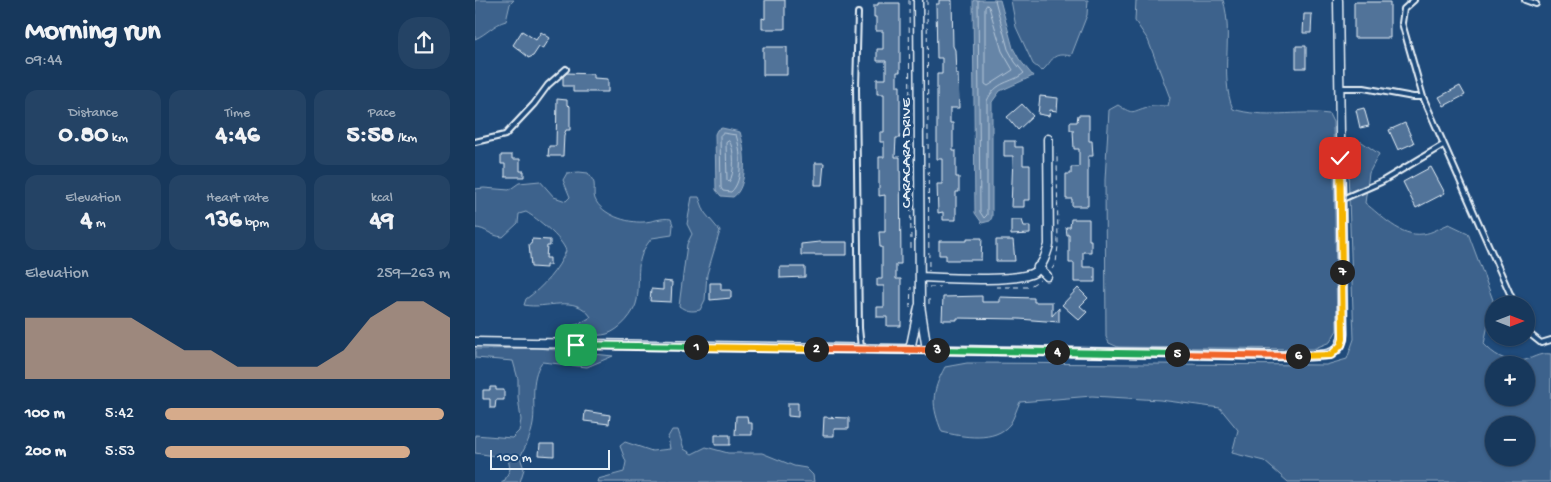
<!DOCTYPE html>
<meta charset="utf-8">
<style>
:root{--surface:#17385c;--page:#244365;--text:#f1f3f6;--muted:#9eacbb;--line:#365272;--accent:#d6ab8b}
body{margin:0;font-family:"Gochi Hand",sans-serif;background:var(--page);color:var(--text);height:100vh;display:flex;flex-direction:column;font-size:19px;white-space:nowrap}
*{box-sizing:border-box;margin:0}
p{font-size:16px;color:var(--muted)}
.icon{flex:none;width:28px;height:28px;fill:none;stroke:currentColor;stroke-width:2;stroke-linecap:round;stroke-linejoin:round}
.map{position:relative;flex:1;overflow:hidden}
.sheet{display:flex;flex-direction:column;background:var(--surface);width:475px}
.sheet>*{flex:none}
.needle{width:32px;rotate:90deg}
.fabs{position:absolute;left:1010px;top:296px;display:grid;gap:10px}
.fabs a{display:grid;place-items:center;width:50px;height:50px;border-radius:50%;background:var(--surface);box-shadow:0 1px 4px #0004,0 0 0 1px var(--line);font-size:25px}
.scale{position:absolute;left:15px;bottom:12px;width:120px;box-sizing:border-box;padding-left:5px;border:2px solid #e8f1f8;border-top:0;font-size:14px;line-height:18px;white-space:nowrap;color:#e8f1f8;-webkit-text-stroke:4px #1f4a7a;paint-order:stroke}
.pin{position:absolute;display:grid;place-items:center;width:42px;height:42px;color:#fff;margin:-21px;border-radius:10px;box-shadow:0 2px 8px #0006}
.km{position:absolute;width:25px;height:25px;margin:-12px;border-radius:50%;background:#222;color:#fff;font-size:14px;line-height:25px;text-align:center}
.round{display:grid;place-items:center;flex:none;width:52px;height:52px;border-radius:20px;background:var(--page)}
.overview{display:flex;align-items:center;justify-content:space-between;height:85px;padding:0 25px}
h1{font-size:28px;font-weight:800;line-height:38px}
.metrics{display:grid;grid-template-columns:repeat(3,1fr);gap:8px;height:85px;padding:5px 25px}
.metrics div{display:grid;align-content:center;border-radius:12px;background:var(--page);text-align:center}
.metrics b{font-size:25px;font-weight:800}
.metrics small{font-size:14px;font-weight:400}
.metrics p{font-size:14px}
.chart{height:140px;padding:10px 25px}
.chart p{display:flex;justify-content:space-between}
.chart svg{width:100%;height:90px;margin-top:5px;fill:var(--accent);opacity:.7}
ul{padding:0 25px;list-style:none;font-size:16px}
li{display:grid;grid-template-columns:80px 60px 1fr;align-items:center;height:38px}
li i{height:12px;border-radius:6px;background:var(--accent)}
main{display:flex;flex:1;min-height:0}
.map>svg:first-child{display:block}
.green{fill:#3c628c;stroke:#92aac2;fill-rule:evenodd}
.water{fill:#6685a7;stroke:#9ab0c7}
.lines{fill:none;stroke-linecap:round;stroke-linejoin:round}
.shore{stroke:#b4c6d8;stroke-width:1}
.building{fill:#517399;stroke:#e8f1f8}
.lane-casing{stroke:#e8f1f8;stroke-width:8}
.street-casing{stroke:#e8f1f8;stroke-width:11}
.path{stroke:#e8f1f8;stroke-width:1;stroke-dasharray:5 4;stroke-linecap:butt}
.lane{stroke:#1f4a7a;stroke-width:4}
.street{stroke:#1f4a7a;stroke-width:8}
.split-1-casing{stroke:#fff;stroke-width:10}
.split-2-casing{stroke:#fff;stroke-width:10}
.split-3-casing{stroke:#fff;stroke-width:10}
.split-4-casing{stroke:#fff;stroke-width:10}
.split-5-casing{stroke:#fff;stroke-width:10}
.split-6-casing{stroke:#fff;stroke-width:10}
.split-7-casing{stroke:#fff;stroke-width:10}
.split-8-casing{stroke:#fff;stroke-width:10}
.split-1{stroke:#22a559;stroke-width:6}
.split-2{stroke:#f5b400;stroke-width:6}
.split-3{stroke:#f0652b;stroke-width:6}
.split-4{stroke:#22a559;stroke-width:6}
.split-5{stroke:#22a559;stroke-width:6}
.split-6{stroke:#f0652b;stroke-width:6}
.split-7{stroke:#f5b400;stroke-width:6}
.split-8{stroke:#f5b400;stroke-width:6}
.labels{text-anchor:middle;stroke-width:5;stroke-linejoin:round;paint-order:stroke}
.street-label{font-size:15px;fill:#e8f1f8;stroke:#1f4a7a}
</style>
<main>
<section class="sheet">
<div class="overview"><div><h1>Morning run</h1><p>09:44</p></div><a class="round"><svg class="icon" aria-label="share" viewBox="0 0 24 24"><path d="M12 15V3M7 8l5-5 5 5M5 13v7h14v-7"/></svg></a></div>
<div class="metrics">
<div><p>Distance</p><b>0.80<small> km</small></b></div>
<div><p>Time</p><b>4:46</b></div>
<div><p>Pace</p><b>5:58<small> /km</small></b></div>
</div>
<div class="metrics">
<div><p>Elevation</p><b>4<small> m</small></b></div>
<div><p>Heart rate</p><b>136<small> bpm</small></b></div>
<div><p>kcal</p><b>49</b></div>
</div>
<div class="chart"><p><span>Elevation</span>259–263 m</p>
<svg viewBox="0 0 160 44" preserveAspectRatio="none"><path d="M0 44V14L10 14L20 14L30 14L40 14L50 22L60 30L70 30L80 38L90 38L100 38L110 38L120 30L130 14L140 6L150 6L160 14V44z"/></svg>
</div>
<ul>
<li><b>100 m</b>5:42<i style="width:98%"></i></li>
<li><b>200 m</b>5:53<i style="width:86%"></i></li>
</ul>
</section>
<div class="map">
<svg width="1076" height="482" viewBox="0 0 1076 482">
<rect width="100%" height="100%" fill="#1f4a7a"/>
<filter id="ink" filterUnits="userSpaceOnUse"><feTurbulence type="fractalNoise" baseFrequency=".02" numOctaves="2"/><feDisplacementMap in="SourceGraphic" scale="10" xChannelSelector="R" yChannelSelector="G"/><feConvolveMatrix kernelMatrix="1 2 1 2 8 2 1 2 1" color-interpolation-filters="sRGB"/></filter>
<g filter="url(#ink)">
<path class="green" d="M0,0H39L35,4L31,21C19,24 12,34 0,39Z
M536,0H613L612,15L596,56C576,52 579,60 567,71L558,64L541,27Z
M661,0H748C759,35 744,75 758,109C789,119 822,110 854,114L858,122L862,330L855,342L838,349L643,347L634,343L631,337L630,180L634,110L643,105C660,116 656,111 673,107C679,105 687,106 693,106L695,98L673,40L660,21Z
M872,141L887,142L904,154L894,173L890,203C907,216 925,237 948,234C957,233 966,227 974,224L993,233L1018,300L1009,344C1018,354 1030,362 1045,361C1056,360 1064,352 1076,354L1075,482H813L789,461L757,453L763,430L745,408L685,400L617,396L545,402C542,408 539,418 535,424C520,443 488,437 467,432C456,405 456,393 470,367L492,363L851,365L872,359L879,339ZM1019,365H1051V398H1019ZM1019,425H1051V458H1019Z
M104,172L113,173C115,176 118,180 119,183C120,189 118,194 120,199C127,215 152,223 168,222C178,222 186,217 196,219L198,225L197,235L177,238C158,260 166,275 162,300C160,313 145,330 132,334C122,337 95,335 85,332L88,328L104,324L116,317C100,293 71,310 49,305L51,299C68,287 83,270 91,251C87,238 63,219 51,212L44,214L43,223L28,237C15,236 11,228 0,228V189L9,188L34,190L44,183L65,181L79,197L91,201L95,197L88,180L92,173Z
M217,197H224L230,213L245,231L232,274L230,300L225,310C216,312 211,311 204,306L212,244L217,234L212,224Z
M62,348L138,356L112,367L67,362C54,379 61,404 58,424C56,436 51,446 45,457L49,469L45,482H26L30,480L35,469L33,458L0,453V435L37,438L44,431L46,420L43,397V379L38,361L0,358V349Z
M197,430H203L209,449L217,454L231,447L253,453H287L319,466L331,468L338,475L339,482H122L123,479L149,472L151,462L145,446L150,442L177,451L195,449L193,437Z"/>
<path class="water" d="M498,0H525L538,48L544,59L558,76L525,91L517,102V217L515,221L507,223L500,213Z
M247,128L265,132C270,148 274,187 258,197L246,196L241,190L240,134L242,130Z"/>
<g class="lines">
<path class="shore" d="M503,0L505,212L509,218L512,215V101C521,80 536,84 549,73L540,62L533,49L520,0
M512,5L514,7L527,51L538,70L513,86L510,84V8Z
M248,133L261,135C266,150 269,181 256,192L248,191L246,188L245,136Z
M254,141C260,148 260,175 254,182L252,180L251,143Z"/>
</g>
<path class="building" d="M290,0H310V29H287V18L290,19Z
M464,0H477L478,46L480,50L481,74H483L484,108H475V123H478V151H481V177H484V192H481V220H468V212L463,213L462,184H467V159H462V74H467V58H462L461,4H464Z
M879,2H915V38H879Z
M403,3H425V72H422V86H425V138H421L420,157H425L426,264H421V279H426V326H412V317H402V307H409V286H402V279H407V247H405L404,232H410V195L404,196V157H409V142H405V132H409V94H402V79H411V61H402V49H408V31H401V17H399V5H403Z
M829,14H837L836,33H828Z
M47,31L61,40L66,32L75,38L68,49L64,47L58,56L53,58L52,56L38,45Z
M821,46H831V68H821Z
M288,47H312V75H288Z
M92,73L119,74V78L133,79V92H98V86H88V76Z
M985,86L990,95L969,106L964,97Z
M565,96L583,98L582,111L575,110L574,116L563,114Z
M82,99L92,100V105L95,106V130H91L89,135L88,156H73L74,146H81Z
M547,104L558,116L543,130L532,117Z
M889,108L894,126L885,128L881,110Z
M603,115H614V141H617L618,156H613V206H597V199H591V174H596V167H604V149H599L598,130H595V122H602Z
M930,123L939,143L923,150L914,130Z
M529,141H540V147H548V165H555V200H549V207H536L538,156H529Z
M26,155H37V159H45V171H49V177H30V164H26Z
M340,163H349L347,185H340Z
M956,167L970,193L941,208L928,182Z
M596,219H614V240H616V252H608V267H620V282H599V263H594V235H592L591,227H595Z
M536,220H547L549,226H555V234L536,235Z
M492,238H507L506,260H471V255H464V241H492Z
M57,239L75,240V246H72L71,258H75V265H71V268L56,267L54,244H56Z
M521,240H538L540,261H521Z
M344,242H372V255H326V244Z
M305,267H330V277L305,278Z
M188,281L197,282L196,302L175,301L176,289L188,290Z
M235,283H246V290H256V298L235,300Z
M603,288L613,298L605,306L612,312L604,320L587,305Z
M507,296V302H525V297L559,298V302H577V316L584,308V322L544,319L482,318V320H467L468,297Z
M15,387H21V390H29V400H21L20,408H15V399H8V390H15Z
M313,403H323V417L313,416Z
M110,411L135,415L134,424L109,421Z
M261,416H272L273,423H277V435H260Z
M349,417L374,418V429H359V436H348Z
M240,435H255V445H240Z
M65,444H79V456L64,455Z"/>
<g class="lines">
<defs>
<path id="lane" d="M939,0L929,9L927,23L948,97L1040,305
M1050,0L1061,4
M383,13L381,89L384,328L386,348
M864,88H889L938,97H948
M0,142L30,135L59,104L73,85L91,69
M865,200L906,182L968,145
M1051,331L1066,343L1076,340"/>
<path id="street" d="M443,0L445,305L452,350
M563,267L572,276
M445,277C467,278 544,283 560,272C568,265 571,255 574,245L573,139
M0,342L833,356C851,355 866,356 868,334L863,0
M435,350L444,307"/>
</defs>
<use href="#lane" class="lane-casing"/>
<use href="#street" class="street-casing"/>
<path class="path" d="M434,0L436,248
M452,0L454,271
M577,269L581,263L583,246L582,153
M454,287H465
M521,287H553L565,280
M454,299V308
M435,308L436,287"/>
<use href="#lane" class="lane"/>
<use href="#street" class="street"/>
</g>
</g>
<g class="lines" filter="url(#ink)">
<defs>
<path id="split-1" d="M101,345L221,347"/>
<path id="split-2" d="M221,347L341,349"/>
<path id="split-3" d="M341,349L462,350"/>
<path id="split-4" d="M462,350L582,352"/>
<path id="split-5" d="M582,352L702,354"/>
<path id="split-6" d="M702,354L823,356"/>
<path id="split-7" d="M823,356L856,355L866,345L868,339L867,272"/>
<path id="split-8" d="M865,158L867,272"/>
</defs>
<use href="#split-1" class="split-1-casing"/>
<use href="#split-2" class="split-2-casing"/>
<use href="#split-3" class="split-3-casing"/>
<use href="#split-4" class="split-4-casing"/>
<use href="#split-5" class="split-5-casing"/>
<use href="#split-6" class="split-6-casing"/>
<use href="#split-7" class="split-7-casing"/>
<use href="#split-8" class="split-8-casing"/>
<use href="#split-1" class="split-1"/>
<use href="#split-2" class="split-2"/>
<use href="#split-3" class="split-3"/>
<use href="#split-4" class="split-4"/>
<use href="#split-5" class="split-5"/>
<use href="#split-6" class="split-6"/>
<use href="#split-7" class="split-7"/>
<use href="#split-8" class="split-8"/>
</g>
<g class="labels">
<g class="street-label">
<text transform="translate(430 153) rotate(-90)" y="5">CARACARA DRIVE</text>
</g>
</g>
</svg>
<div class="fabs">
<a><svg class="needle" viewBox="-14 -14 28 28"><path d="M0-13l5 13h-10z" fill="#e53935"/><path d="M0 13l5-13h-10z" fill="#9eacbb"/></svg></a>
<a>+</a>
<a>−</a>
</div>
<div class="scale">100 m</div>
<div class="pin" style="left:101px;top:345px;background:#1e9e55"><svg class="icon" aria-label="arrive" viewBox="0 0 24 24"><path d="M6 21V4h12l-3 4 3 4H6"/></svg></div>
<div class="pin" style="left:865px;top:158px;background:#d93025"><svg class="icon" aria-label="check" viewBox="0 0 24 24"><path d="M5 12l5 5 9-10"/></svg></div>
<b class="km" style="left:221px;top:347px">1</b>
<b class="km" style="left:341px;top:349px">2</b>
<b class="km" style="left:462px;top:350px">3</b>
<b class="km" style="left:582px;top:352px">4</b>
<b class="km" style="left:702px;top:354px">5</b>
<b class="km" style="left:823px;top:356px">6</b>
<b class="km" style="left:867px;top:272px">7</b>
</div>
</main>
